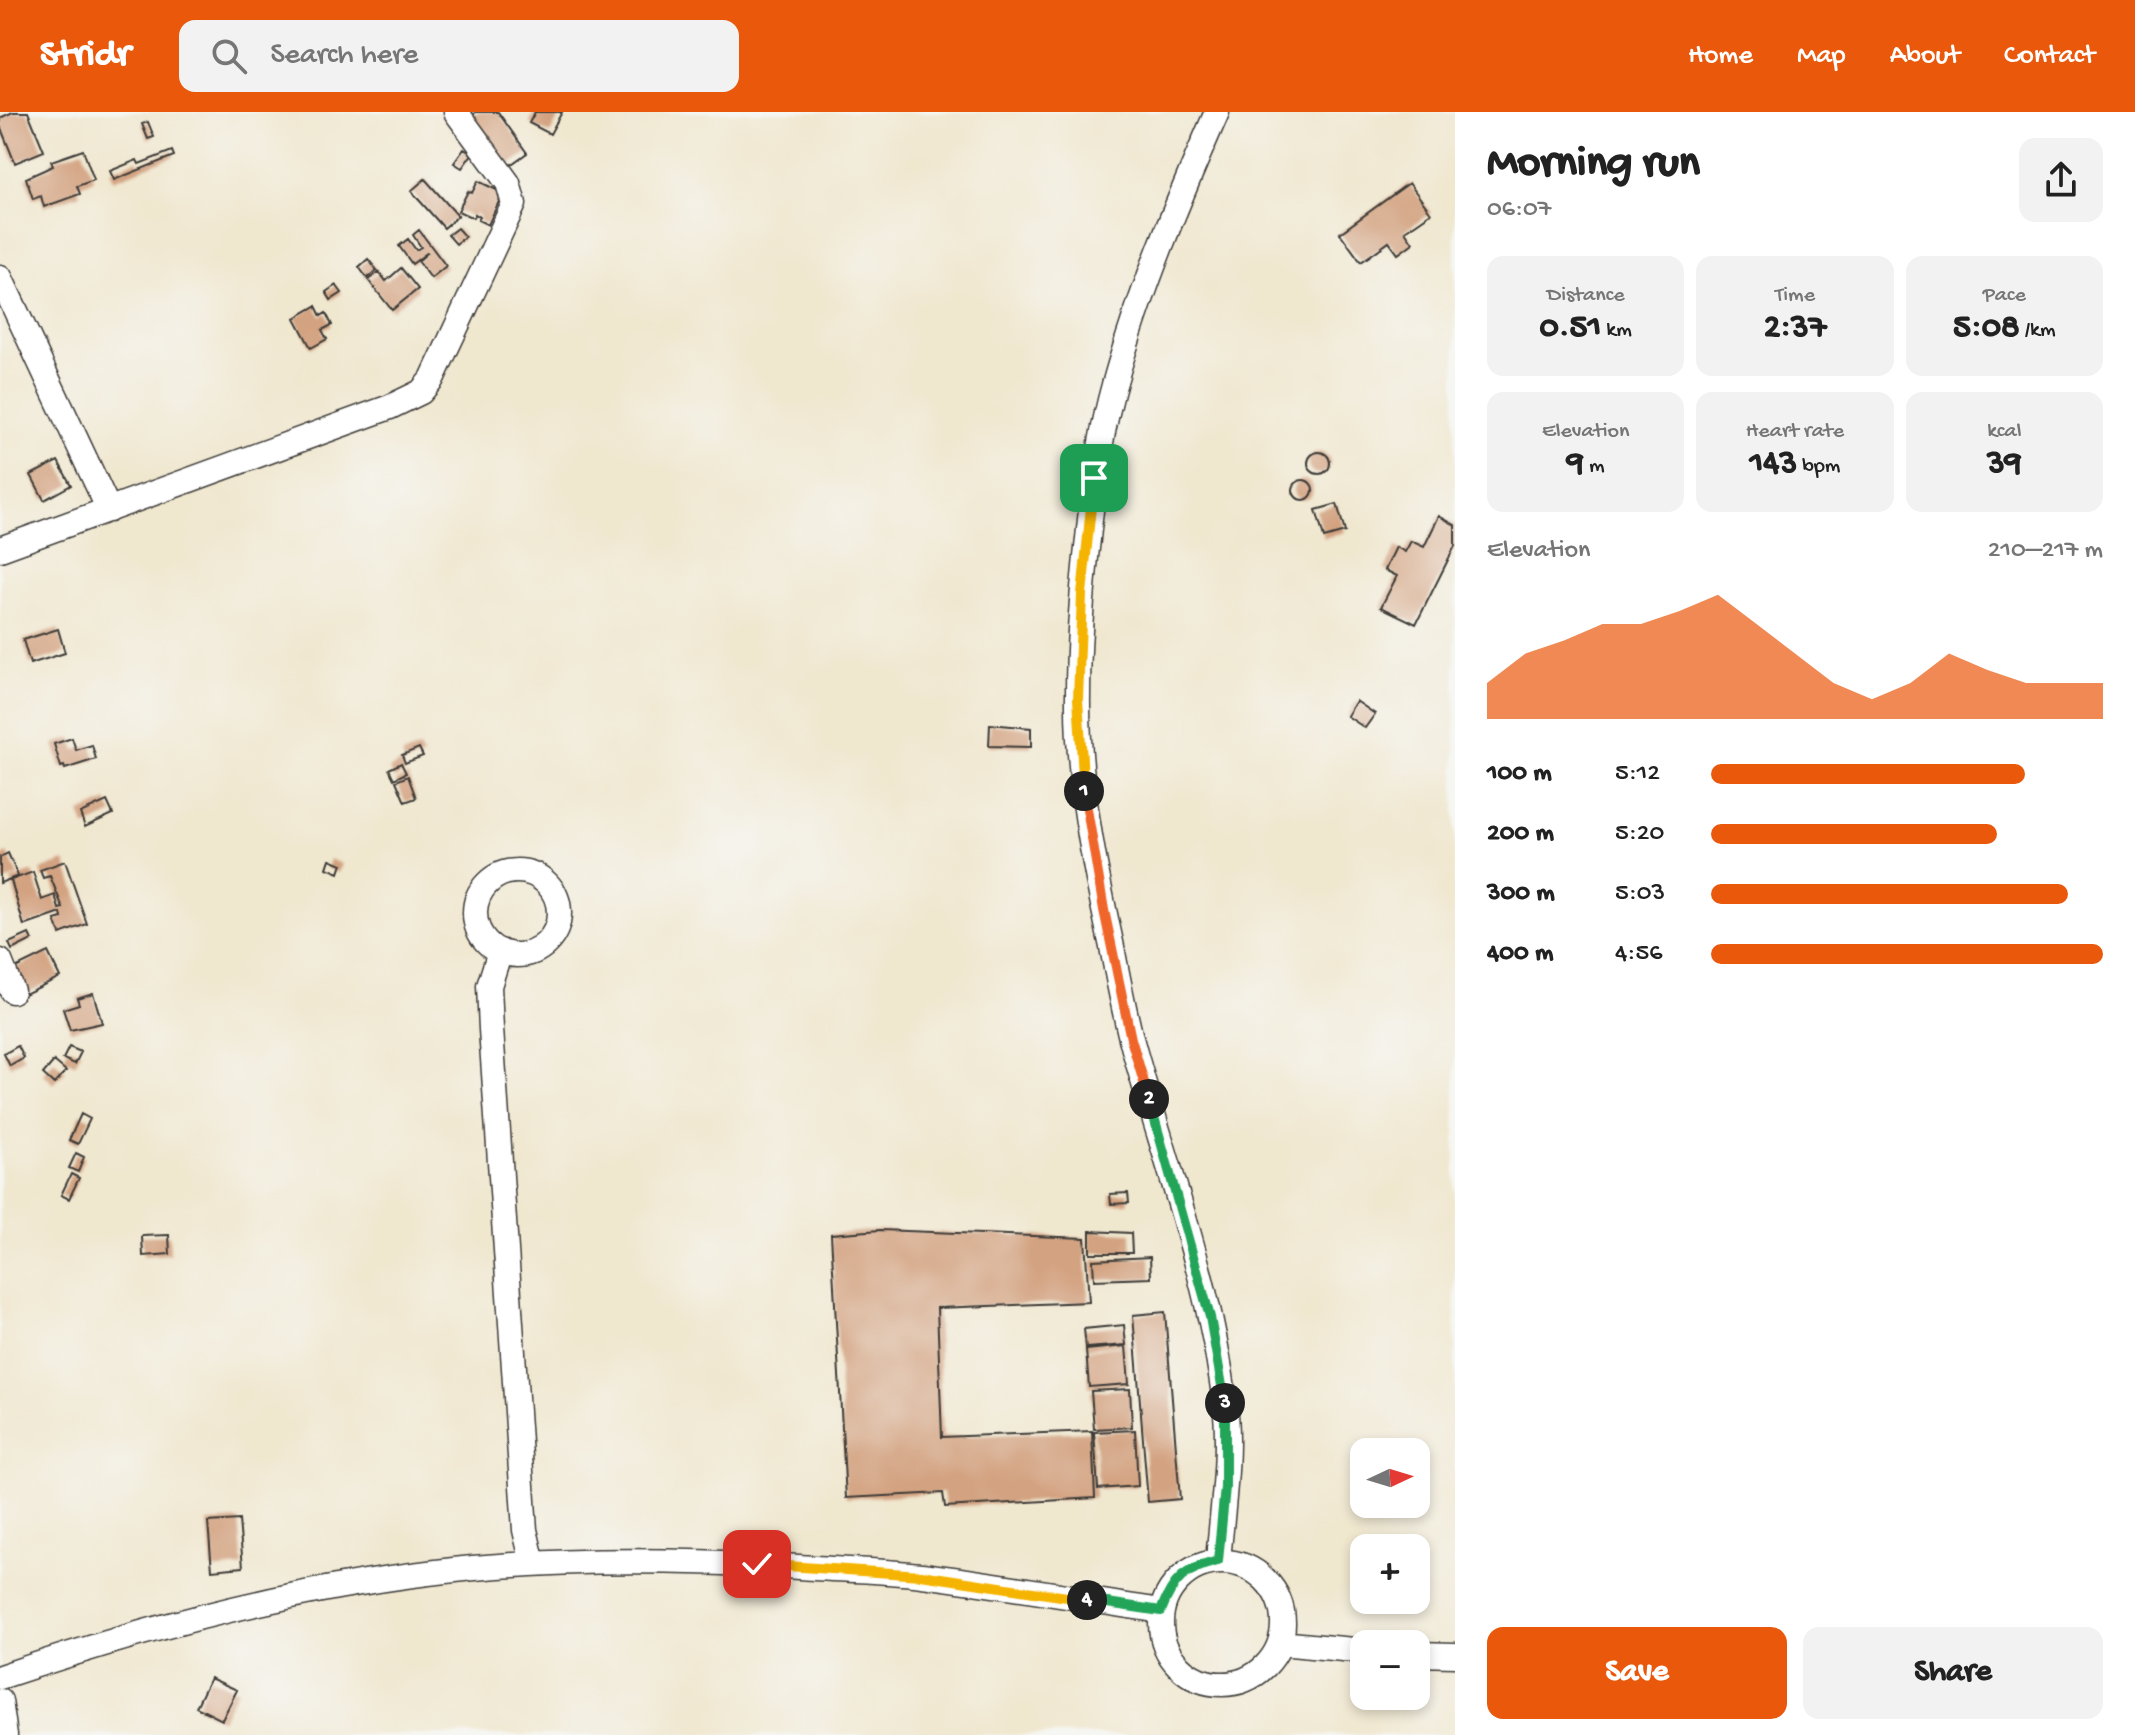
<!DOCTYPE html>
<meta charset="utf-8">
<style>
:root{--surface:#fff;--page:#f2f2f2;--text:#222;--muted:#767676;--accent:#ea580c}
body{margin:0;font-family:"Gochi Hand",sans-serif;background:var(--page);color:var(--text);height:100vh;display:flex;flex-direction:column;font-size:30px;white-space:nowrap}
*{box-sizing:border-box;margin:0}
p{font-size:26px;color:var(--muted)}
.icon{flex:none;width:44px;height:44px;fill:none;stroke:currentColor;stroke-width:2;stroke-linecap:round;stroke-linejoin:round}
.map{position:relative;flex:1;overflow:hidden}
.side{display:flex;flex-direction:column;background:var(--surface);width:680px}
.side>*{flex:none}
.needle{width:52px;rotate:86deg}
.fabs{position:absolute;left:1350px;top:1326px;display:grid;gap:16px}
.fabs a{display:grid;place-items:center;width:80px;height:80px;border-radius:16px;background:var(--surface);box-shadow:0 4px 12px #0003;font-size:40px}
.pin{position:absolute;display:grid;place-items:center;width:68px;height:68px;color:#fff;margin:-34px;border-radius:16px;box-shadow:0 4px 12px #0006}
.km{position:absolute;width:40px;height:40px;margin:-20px;border-radius:50%;background:#222;color:#fff;font-size:22px;line-height:40px;text-align:center}
.round{display:grid;place-items:center;flex:none;width:84px;height:84px;border-radius:16px;background:var(--page)}
.overview{display:flex;align-items:center;justify-content:space-between;height:136px;padding:0 32px}
h1{font-size:44px;font-weight:700;line-height:60px}
.stats{display:grid;grid-template-columns:repeat(3,1fr);gap:12px;height:136px;padding:8px 32px}
.stats div{display:grid;align-content:center;border-radius:16px;background:var(--page);text-align:center}
.stats b{font-size:34px;font-weight:700}
.stats small{font-size:22px;font-weight:400}
.stats p{font-size:22px}
.chart{height:224px;padding:16px 32px}
.chart p{display:flex;justify-content:space-between}
.chart svg{width:100%;height:144px;margin-top:8px;fill:var(--accent);opacity:.7}
.button{display:flex;gap:16px;margin-top:auto;padding:16px 32px}
.button a{flex:1;height:92px;border-radius:16px;background:var(--accent);color:#fff;font-size:32px;font-weight:700;line-height:92px;text-align:center}
.button a+a{background:var(--page);color:var(--text)}
ul{padding:0 32px;list-style:none;font-size:26px}
li{display:grid;grid-template-columns:128px 96px 1fr;align-items:center;height:60px}
li i{height:20px;border-radius:10px;background:var(--accent)}
header{display:flex;align-items:center;gap:48px;box-sizing:border-box;height:112px;padding:0 40px;background:var(--accent);color:#fff}
header strong{font-size:38px}
nav{display:flex;gap:44px;margin-inline-start:auto;font-size:28px}
.search{width:560px;height:72px;background:var(--page);display:flex;align-items:center;gap:20px;box-sizing:border-box;padding:0 28px;border-radius:16px;color:var(--muted);font-size:30px}
main{display:flex;flex:1;min-height:0}
.map>svg:first-child{display:block}
.building{fill:#d3a280}
.lines{fill:none;stroke-linecap:round;stroke-linejoin:round}
.minor-casing{stroke:#3c3a37;stroke-width:27}
.minor{stroke:#fff;stroke-width:24}
.split-1-casing{stroke:#fff;stroke-width:16}
.split-2-casing{stroke:#fff;stroke-width:16}
.split-3-casing{stroke:#fff;stroke-width:16}
.split-4-casing{stroke:#fff;stroke-width:16}
.split-5-casing{stroke:#fff;stroke-width:16}
.split-1{stroke:#f5b400;stroke-width:10}
.split-2{stroke:#f0652b;stroke-width:10}
.split-3{stroke:#22a559;stroke-width:10}
.split-4{stroke:#22a559;stroke-width:10}
.split-5{stroke:#f5b400;stroke-width:10}
</style>
<header>
<strong>Stridr</strong>
<div class="search"><svg class="icon" aria-label="search" viewBox="0 0 24 24"><circle cx="10" cy="10" r="6"/><path d="M15 15l6 6"/></svg>Search here</div>
<nav><a>Home</a><a>Map</a><a>About</a><a>Contact</a></nav>
</header>
<main>
<div class="map">
<svg width="1455" height="1623" viewBox="0 0 1455 1623">
<rect width="100%" height="100%" fill="#f6f6f2"/>
<filter id="ink" filterUnits="userSpaceOnUse"><feTurbulence type="fractalNoise" baseFrequency=".0125" numOctaves="2"/><feDisplacementMap in="SourceGraphic" scale="16" xChannelSelector="R" yChannelSelector="G"/><feConvolveMatrix kernelMatrix="1 2 1 2 8 2 1 2 1" color-interpolation-filters="sRGB"/></filter>
<filter id="wash" filterUnits="userSpaceOnUse"><feTurbulence type="fractalNoise" baseFrequency=".006" numOctaves="4" result="noise"/><feDisplacementMap in="SourceGraphic" scale="32" xChannelSelector="R" yChannelSelector="G"/><feGaussianBlur stdDeviation="1.8" result="paint"/><feColorMatrix in="noise" values="0 0 0 0 0 0 0 0 0 0 0 0 0 0 0 0 0 1.4 0 .05"/><feComposite in="paint" operator="in"/></filter>
<g filter="url(#wash)">
<rect width="100%" height="100%" fill="#f0e7cf"/>
<g id="blocks">
<path class="building" d="M13,0H28L44,39L15,51L0,14V6Z
M476,0H498L527,41L506,56L470,5Z
M535,0H562L550,22L529,11Z
M148,10L154,25L148,27L142,12Z
M464,37L472,42L462,56L454,51Z
M83,38L94,68L77,74L80,82L44,95L41,84L33,87L26,66L53,54L51,49Z
M172,39L174,44L114,68L110,59L137,48L139,52Z
M425,67L458,104L444,116L411,79Z
M478,69L503,81L488,113L478,108L480,105L475,102L473,106L458,99L468,79L472,81Z
M1409,71L1431,101L1405,119L1413,131L1398,142L1389,130L1361,150L1340,121Z
M457,116L465,125L456,132L448,123Z
M419,118L446,154L431,166L418,149L428,140L412,152L399,134L408,127L416,138L421,135L413,123Z
M368,147L377,158L367,166L359,155Z
M401,156L418,177L392,198L368,168L379,160L386,169Z
M336,173L342,181L331,188L326,180Z
M316,194L321,204L326,201L332,213L322,218L327,227L311,236L295,206Z
M1308 351a11 11 0 1 1 22 0a11 11 0 1 1-22 0Z
M58,349L71,373L44,388L31,363Z
M1293 378a10 10 0 1 1 20 0a10 10 0 1 1-20 0Z
M1337,392L1345,420L1324,426L1316,398Z
M1439,404L1455,413V434L1416,512L1381,495L1397,464L1385,458L1396,435L1405,440L1411,429L1424,435Z
M58,517L65,541L30,552L23,528Z
M1356,589L1375,602L1365,616L1347,604Z
M990,612L1031,616V635L989,634Z
M72,626L76,638L92,633L96,647L65,657L64,654L61,655L54,632Z
M419,636L423,644L405,651L402,643Z
M401,651L406,661L394,667L389,657Z
M408,664L416,686L405,690L396,669Z
M107,689L113,702L85,715L80,701Z
M8,741L18,764L0,771V745Z
M330,747L342,752L339,761L327,756Z
M65,749L87,812L60,822L55,808L62,806L61,801L24,814L11,768L33,760L42,788L55,783L59,797L63,796L50,764L43,766L40,758Z
M29,822L32,828L12,838L9,831Z
M48,840L60,865L21,884L9,859Z
M93,881L102,911L70,918L63,897L79,892L77,886Z
M18,934L24,946L10,954L4,942Z
M69,935L81,940L75,952L63,947Z
M54,949L66,959L54,972L43,962Z
M81,1002L90,1007L78,1032L69,1028Z
M76,1041L84,1045L78,1060L69,1056Z
M71,1062L79,1066L69,1087L61,1083Z
M1128,1081L1129,1091L1111,1092L1110,1082Z
M880,1118L1085,1126L1089,1190L937,1196L942,1325L1092,1319L1095,1386L945,1395L943,1381L846,1386L831,1122Z
M1090,1119L1131,1121L1132,1141H1090Z
M169,1123L170,1142L143,1144L142,1124Z
M1150,1145L1151,1166L1094,1168L1093,1148Z
M1165,1200L1180,1387L1148,1390L1133,1203Z
M1124,1213L1126,1233L1086,1236L1084,1217Z
M1126,1234L1129,1272L1089,1275L1086,1238Z
M1130,1277L1132,1315L1094,1317L1091,1279Z
M1135,1318L1138,1374L1098,1377L1094,1320Z
M239,1408L243,1455L212,1458L208,1410Z
M210,1566L237,1578L222,1608L196,1595Z"/>
</g>
</g>
<g filter="url(#ink)">
<use href="#blocks" fill-opacity="0" stroke="#3c3a37" stroke-width="2"/>
<g class="lines">
<defs>
<path id="minor" d="M1217,0C1178,89 1140,179 1114,273C1100,323 1093,375 1088,427C1082,479 1078,532 1078,584C1077,668 1094,753 1112,835C1118,867 1124,899 1132,930C1165,1050 1210,1168 1225,1292C1231,1340 1222,1400 1218,1449
M0,165L109,398
M0,437L390,295L421,280L432,267L514,92L508,71L456,0
M475 801a42 42 0 1 1 84 0a42 42 0 1 1-84 0Z
M500,839L489,874L491,917L525,1418L533,1452
M0,849L12,879
M1161 1511a61 61 0 1 1 122 0a61 61 0 1 1-122 0Z
M1280,1531L1364,1539
M1416,1542L1455,1543
M0,1565C139,1518 282,1479 428,1461C555,1445 686,1447 814,1456C850,1458 886,1459 922,1463C1002,1473 1082,1487 1161,1499
M0,1589L5,1623"/>
</defs>
<use href="#minor" class="minor-casing"/>
<use href="#minor" class="minor"/>
</g>
</g>
<g class="lines" filter="url(#ink)">
<defs>
<path id="split-1" d="M1084,679L1078,587L1082,482L1094,366"/>
<path id="split-2" d="M1084,679L1104,798L1131,927L1149,987"/>
<path id="split-3" d="M1149,987L1210,1205L1225,1291"/>
<path id="split-4" d="M1087,1488L1161,1499C1173,1467 1185,1457 1218,1449L1225,1375V1291"/>
<path id="split-5" d="M757,1452L921,1463L1087,1488"/>
</defs>
<use href="#split-1" class="split-1-casing"/>
<use href="#split-2" class="split-2-casing"/>
<use href="#split-3" class="split-3-casing"/>
<use href="#split-4" class="split-4-casing"/>
<use href="#split-5" class="split-5-casing"/>
<use href="#split-1" class="split-1"/>
<use href="#split-2" class="split-2"/>
<use href="#split-3" class="split-3"/>
<use href="#split-4" class="split-4"/>
<use href="#split-5" class="split-5"/>
</g>
</svg>
<div class="fabs">
<a><svg class="needle" viewBox="-14 -14 28 28"><path d="M0-13l5 13h-10z" fill="#e53935"/><path d="M0 13l5-13h-10z" fill="#767676"/></svg></a>
<a>+</a>
<a>−</a>
</div>
<div class="pin" style="left:1094px;top:366px;background:#1e9e55"><svg class="icon" aria-label="arrive" viewBox="0 0 24 24"><path d="M6 21V4h12l-3 4 3 4H6"/></svg></div>
<div class="pin" style="left:757px;top:1452px;background:#d93025"><svg class="icon" aria-label="check" viewBox="0 0 24 24"><path d="M5 12l5 5 9-10"/></svg></div>
<b class="km" style="left:1084px;top:679px">1</b>
<b class="km" style="left:1149px;top:987px">2</b>
<b class="km" style="left:1225px;top:1291px">3</b>
<b class="km" style="left:1087px;top:1488px">4</b>
</div>
<section class="side">
<div class="overview"><div><h1>Morning run</h1><p>06:07</p></div><a class="round"><svg class="icon" aria-label="share" viewBox="0 0 24 24"><path d="M12 15V3M7 8l5-5 5 5M5 13v7h14v-7"/></svg></a></div>
<div class="stats">
<div><p>Distance</p><b>0.51<small> km</small></b></div>
<div><p>Time</p><b>2:37</b></div>
<div><p>Pace</p><b>5:08<small> /km</small></b></div>
</div>
<div class="stats">
<div><p>Elevation</p><b>9<small> m</small></b></div>
<div><p>Heart rate</p><b>143<small> bpm</small></b></div>
<div><p>kcal</p><b>39</b></div>
</div>
<div class="chart"><p><span>Elevation</span>210–217 m</p>
<svg viewBox="0 0 160 44" preserveAspectRatio="none"><path d="M0 44V33L10 24L20 20L30 15L40 15L50 11L60 6L70 15L80 24L90 33L100 38L110 33L120 24L130 29L140 33L150 33L160 33V44z"/></svg>
</div>
<ul>
<li><b>100 m</b>5:12<i style="width:80%"></i></li>
<li><b>200 m</b>5:20<i style="width:73%"></i></li>
<li><b>300 m</b>5:03<i style="width:91%"></i></li>
<li><b>400 m</b>4:56<i style="width:100%"></i></li>
</ul>
<div class="button"><a>Save</a><a>Share</a></div>
</section>
</main>
